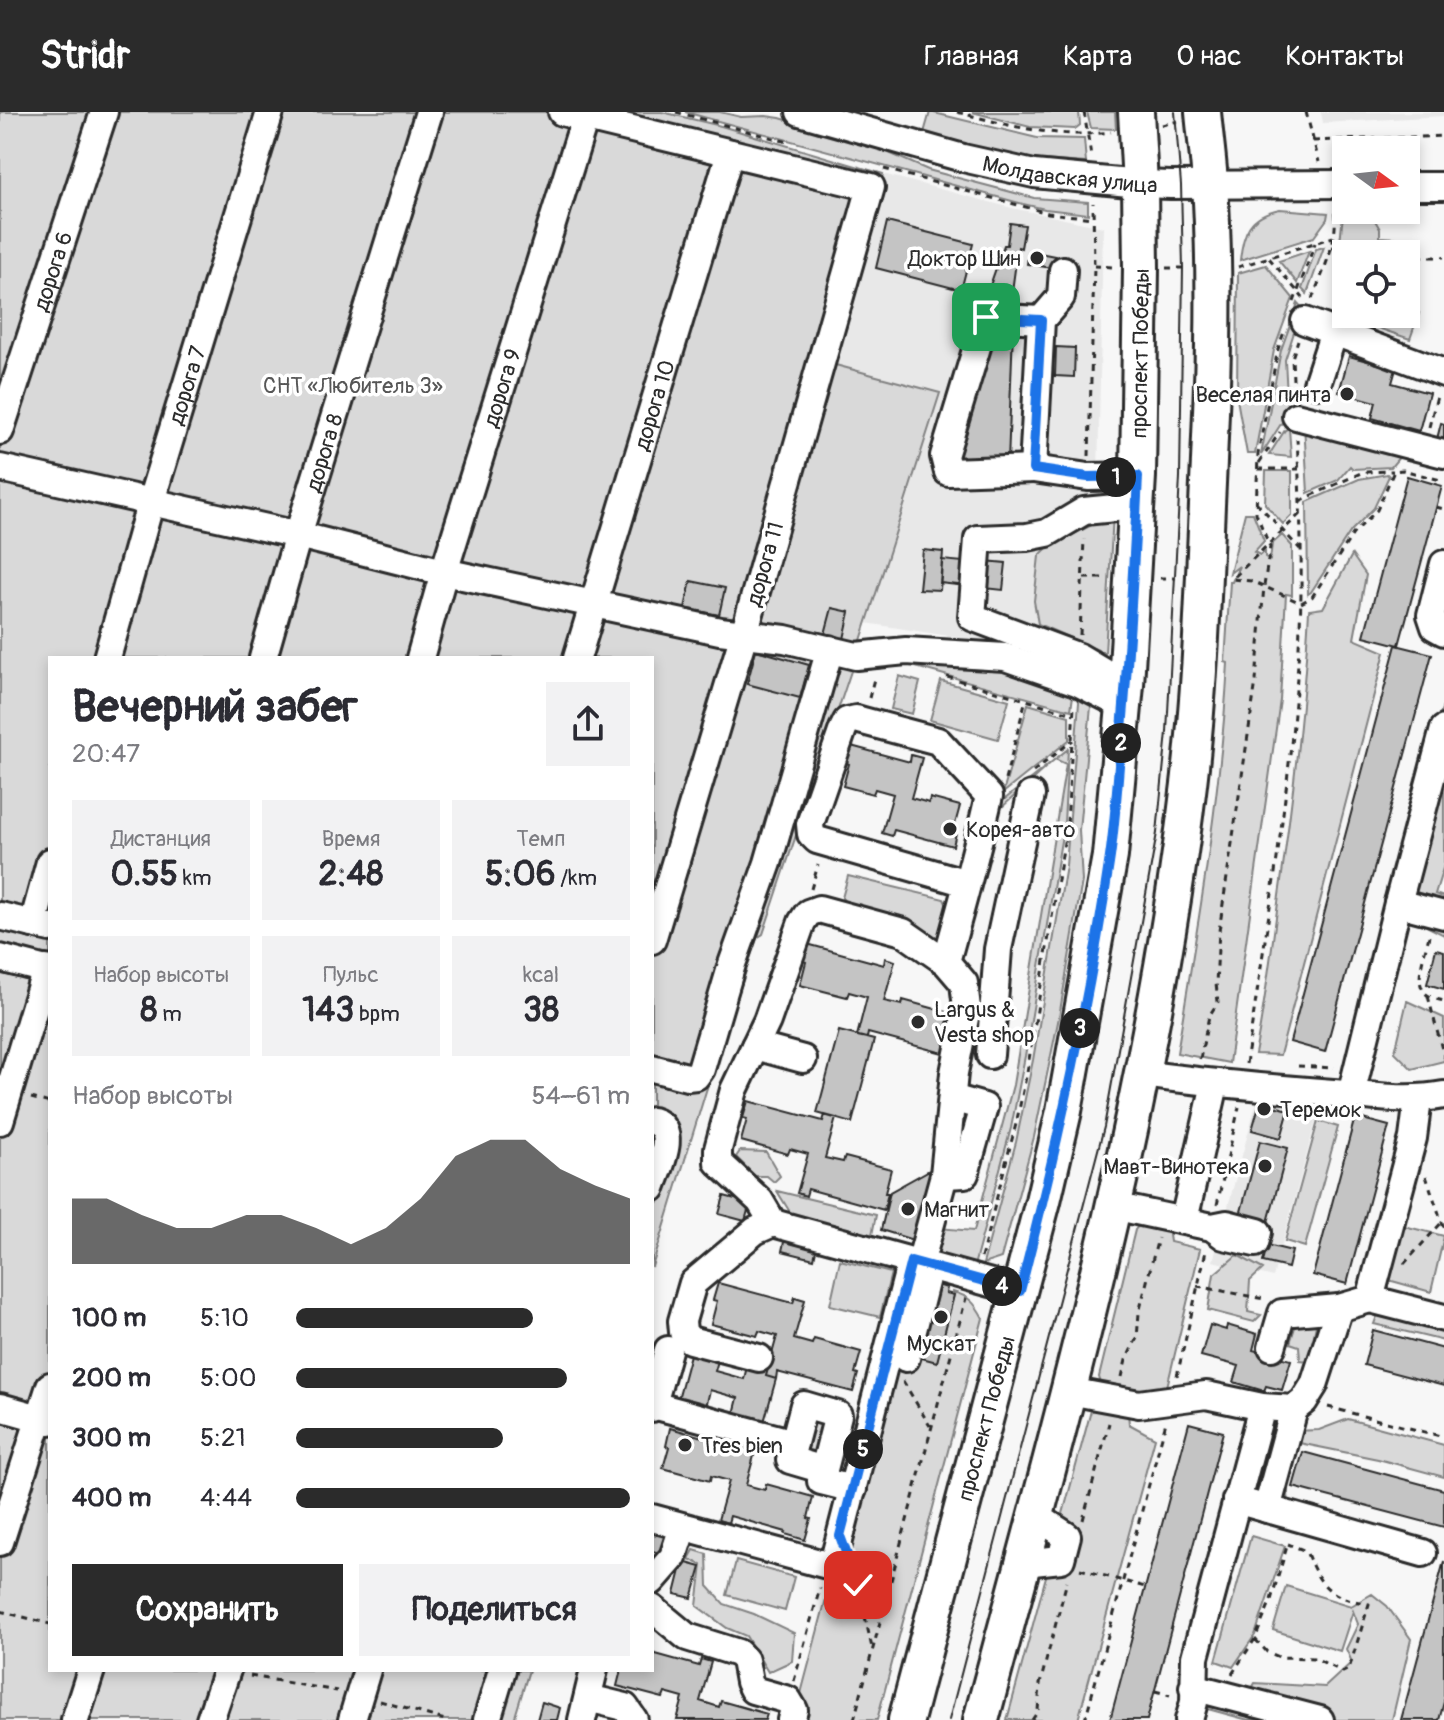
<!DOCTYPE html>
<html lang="ru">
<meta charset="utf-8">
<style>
:root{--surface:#fff;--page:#f2f2f3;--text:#2b2b33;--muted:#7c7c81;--accent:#2b2b2b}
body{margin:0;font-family:Pangolin,sans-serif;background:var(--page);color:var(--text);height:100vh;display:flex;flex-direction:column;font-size:30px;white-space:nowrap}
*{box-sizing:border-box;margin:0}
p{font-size:26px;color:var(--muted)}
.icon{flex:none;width:44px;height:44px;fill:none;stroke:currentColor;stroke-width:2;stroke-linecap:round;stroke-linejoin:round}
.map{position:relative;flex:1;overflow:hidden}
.side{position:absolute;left:48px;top:544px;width:606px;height:1016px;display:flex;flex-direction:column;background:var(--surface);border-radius:0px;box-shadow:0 4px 12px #0003}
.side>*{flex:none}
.needle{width:52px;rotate:105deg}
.tools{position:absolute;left:1332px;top:24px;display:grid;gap:16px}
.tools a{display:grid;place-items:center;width:88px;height:88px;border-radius:0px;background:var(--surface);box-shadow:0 4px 12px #0003;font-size:40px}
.pin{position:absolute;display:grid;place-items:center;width:68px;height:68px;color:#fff;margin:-34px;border-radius:16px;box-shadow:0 4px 12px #0006}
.km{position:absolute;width:40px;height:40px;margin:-20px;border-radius:50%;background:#222;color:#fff;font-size:22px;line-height:40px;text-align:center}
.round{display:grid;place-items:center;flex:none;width:84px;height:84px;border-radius:0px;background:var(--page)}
.head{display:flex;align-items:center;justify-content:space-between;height:136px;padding:0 24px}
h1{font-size:44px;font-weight:700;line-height:60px}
.stats{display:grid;grid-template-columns:repeat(3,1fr);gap:12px;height:136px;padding:8px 24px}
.stats div{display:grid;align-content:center;border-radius:0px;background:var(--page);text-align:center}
.stats b{font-size:34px;font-weight:700}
.stats small{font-size:22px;font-weight:400}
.stats p{font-size:22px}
.chart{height:224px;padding:16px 24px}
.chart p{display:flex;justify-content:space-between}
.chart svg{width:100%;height:144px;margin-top:8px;fill:var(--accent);opacity:.7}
.cta{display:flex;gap:16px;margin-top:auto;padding:16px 24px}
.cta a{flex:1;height:92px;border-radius:0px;background:var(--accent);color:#fff;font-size:32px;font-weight:700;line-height:92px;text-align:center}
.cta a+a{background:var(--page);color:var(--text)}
ul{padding:0 24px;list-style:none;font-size:26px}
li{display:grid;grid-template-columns:128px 96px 1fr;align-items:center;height:60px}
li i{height:20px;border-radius:10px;background:var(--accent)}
header{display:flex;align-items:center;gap:48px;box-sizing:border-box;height:112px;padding:0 40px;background:var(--accent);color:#fff}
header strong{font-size:38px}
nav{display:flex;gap:44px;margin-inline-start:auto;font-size:28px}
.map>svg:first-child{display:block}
.built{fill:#e8e8e8}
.green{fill:#d9d9d9;stroke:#828282;stroke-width:2}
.building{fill:#c4c4c4;stroke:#2b2b2b;stroke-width:2}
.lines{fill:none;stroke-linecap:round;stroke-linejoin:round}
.minor-casing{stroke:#2b2b2b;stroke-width:32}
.major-casing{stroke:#2b2b2b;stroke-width:40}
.path{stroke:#2b2b2b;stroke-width:3;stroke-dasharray:6 6;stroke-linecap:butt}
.minor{stroke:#fff;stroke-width:26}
.major{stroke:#fff;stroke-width:34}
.tram{stroke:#2b2b2b;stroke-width:2}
.route-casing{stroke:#fff;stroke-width:16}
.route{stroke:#1a73e8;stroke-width:10}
.poi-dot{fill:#2b2b2b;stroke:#fff;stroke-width:3}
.labels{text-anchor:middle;stroke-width:7;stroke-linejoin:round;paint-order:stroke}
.street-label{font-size:22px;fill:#2b2b2b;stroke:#fff}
.poi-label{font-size:22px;fill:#2b2b2b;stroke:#fff;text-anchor:start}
.park-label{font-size:22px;fill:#565656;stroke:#fff}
</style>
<header>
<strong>Stridr</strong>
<nav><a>Главная</a><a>Карта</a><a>О нас</a><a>Контакты</a></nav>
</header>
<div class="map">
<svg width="1444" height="1608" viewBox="0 0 1444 1608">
<rect width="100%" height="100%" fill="#f7f7f7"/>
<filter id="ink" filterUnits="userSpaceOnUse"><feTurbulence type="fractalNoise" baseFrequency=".0125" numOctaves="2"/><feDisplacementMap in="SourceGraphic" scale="16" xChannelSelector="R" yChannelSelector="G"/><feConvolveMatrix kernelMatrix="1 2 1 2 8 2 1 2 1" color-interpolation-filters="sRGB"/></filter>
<g filter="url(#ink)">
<path class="built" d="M1321,0H1444V4L1323,11Z
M883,62L1012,96L1103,115L1094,568L1031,537L866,511L940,281L828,251Z
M1258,985L1318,1001L1273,1165L1213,1149Z"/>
<path class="green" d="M0,0H662L721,14L883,62L828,251L940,281L856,544L763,822L757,826L706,979L652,1155V546H50V1558H529L514,1608H0Z
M685,0H720L741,5L766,4L780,6L873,34L928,58L962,67L1034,86L1088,90V102L1045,97L1023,92Z
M930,0L1037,26L1084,27L1086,51L1041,48L989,40L925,25L924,21Z
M972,0H1079L1080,13L1075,17L1030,15Z
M1087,0H1115L1116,17L1091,16Z
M1280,97L1328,101L1327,107L1314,125L1240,148C1243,120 1249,103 1280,97Z
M1343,103L1373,105L1380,117V125L1396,126L1395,140H1380L1340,130Z
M1324,135L1307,182L1302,177L1316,137Z
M1309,139L1297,171L1279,149Z
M1266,153L1293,186L1274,238L1255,342H1247L1237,287L1238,161Z
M1298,191L1302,196L1285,248L1288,301L1261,343L1281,238Z
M1406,196L1419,201L1410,227L1357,209L1359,202H1406Z
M1304,312L1405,338L1391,355L1353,357L1350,354L1338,368L1308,381Z
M1289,316L1291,345L1269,343L1285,318Z
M1266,359H1292V403L1283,412L1265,392Z
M1387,362L1389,364L1374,396L1351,419L1311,480L1308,482L1307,390L1359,367Z
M1245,401H1253L1264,429L1254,440L1260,443L1265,439V445L1270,448L1272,432L1282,423L1292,434V483L1286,482L1280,588L1229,951L1177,941C1198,812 1221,682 1228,551L1225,550L1230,470H1232L1239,454L1230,461Z
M1113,402L1105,541L1038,512L1034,489L1039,444L1047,436Z
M1352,443L1366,463L1354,527L1385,540L1280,943L1255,942C1265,892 1271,841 1278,791C1292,693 1304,596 1309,498L1323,496Z
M894,549L1008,553L1074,576L1071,598Z
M899,564L920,570L912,602L891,597Z
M941,569L1009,588L998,627L930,608Z
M1080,578L1092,584L1079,718L1082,769L1059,905L1034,1025L1001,1146L983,1152L1016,1030L1033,948L1066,754Z
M1444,590V753L1435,782L1444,785V823L1386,794Z
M1028,592L1069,604V628L1003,681Z
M1068,637L1064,711L1025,944L1011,1016L974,1154L935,1148L938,1116L974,1119L1013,973L1066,652L1055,647L999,698L1000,691Z
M848,764L944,787L948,795L940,826L931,831L853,799L842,786Z
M1407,889L1444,906V949L1412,957L1395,940Z
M1318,1009L1338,1015L1305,1135L1285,1129Z
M740,1039L766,1040L780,1064L774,1070L767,1064H755L736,1045Z
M777,1079L876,1103L871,1128L793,1105Z
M1145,1111L1168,1116L1170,1130L1200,1137L1166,1279L1156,1283L1101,1272L1099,1265L1135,1118L1139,1113Z
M1400,1113L1444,1124L1431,1180L1385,1167Z
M1237,1143L1263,1157L1250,1169L1248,1200L1261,1203L1254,1210L1208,1198L1214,1162Z
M840,1148L891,1161L880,1205L830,1193Z
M953,1180C969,1184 975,1191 983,1206L877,1608H794L894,1230L937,1249L954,1183Z
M1379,1199L1444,1215V1229L1374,1212Z
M1317,1208L1309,1249L1300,1248L1299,1234L1290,1231L1297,1209Z
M1092,1295L1128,1301L1129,1312L1155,1326L1078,1608H1007Z
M809,1306L826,1310L818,1344L801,1339Z
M1348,1307L1444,1333V1365L1378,1347L1299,1331L1287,1369L1289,1393L1251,1380L1268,1320L1319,1318Z
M1251,1424L1285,1434L1255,1523L1233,1555L1216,1549Z
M694,1438L707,1442L708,1474L724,1492L754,1502L794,1521L792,1549L768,1560L746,1524L727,1516L697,1494L702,1453L689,1447Z
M736,1449L794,1465L785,1499L727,1483Z
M1286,1474L1351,1494L1372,1482L1387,1494L1411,1527L1392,1608H1248L1208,1597L1211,1590L1240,1597L1255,1571L1325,1575L1352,1550L1346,1537L1358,1512L1353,1499L1340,1539L1273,1518Z"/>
<path class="building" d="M887,110L973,132L961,178L876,156Z
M1010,111L1025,113L1021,136L1018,135L1010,194L984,191L1004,133H1007Z
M1397,126H1417V135H1397Z
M1029,139L1055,144L1052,156L1027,152Z
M986,217L1013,218L1008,350L959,348V332Z
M1056,235L1075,236L1074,265L1055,264Z
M1349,244L1396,257L1392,271L1429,281L1419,319L1372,306L1376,290L1339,280Z
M1441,311L1444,312V333L1436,331Z
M1407,364L1442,374L1399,533L1364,524Z
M923,438L943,440L940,478L919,477Z
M963,447L1006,451L1003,478L940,471L942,448L963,450Z
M691,469L725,476L719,503L685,496Z
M832,496L850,500L844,527L825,522Z
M1396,533L1432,542L1325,940L1290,930Z
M756,538L809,553L800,586L747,572Z
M851,634L910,650L911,643L922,646L911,686L929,691L930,686L960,694L954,716L957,717L953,734L894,718L892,724L882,721L893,682L875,677L873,682L843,674L849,652L846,651Z
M807,832L884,853L885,846L895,849L884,889L902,893L903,888L950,901L944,923L948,924L943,941L868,921L867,926L857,924L867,885L849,880L847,885L800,873L806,850L803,849Z
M1436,837L1444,839V877L1427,872Z
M839,919L874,928L852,1011L817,1001Z
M748,989L823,1009L825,1003L836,1006L825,1046L843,1050L845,1045L891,1057L885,1081H888L884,1098L808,1077L806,1084L797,1081L808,1042L790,1037L788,1042L741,1029L747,1007L743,1006Z
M1260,990L1289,998L1281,1026L1252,1018Z
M1355,1005L1389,1014L1347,1172L1313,1163Z
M1260,1029L1288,1036L1267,1114L1239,1107Z
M933,1056L913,1128L881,1118L890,1080Z
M724,1084L750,1091L745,1109L719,1102Z
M786,1121L818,1129L814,1147L782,1139Z
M1267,1133L1292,1139L1288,1156L1263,1150Z
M718,1171L793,1191L795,1185L805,1188L794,1227L812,1232L814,1227L861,1240L855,1261L858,1262L853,1280L777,1260L776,1267L766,1264L777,1224L759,1219L757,1224L711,1212L717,1189L713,1188Z
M937,1173L947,1176L946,1181L954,1183L937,1250L918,1245Z
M1210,1213L1226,1218L1227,1213L1257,1222L1253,1238L1291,1248L1282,1278L1266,1274L1264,1279L1234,1270L1239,1254L1201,1244Z
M1373,1218L1444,1237V1274L1364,1253Z
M692,1235L720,1242L715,1259L744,1267L748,1250L768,1255L766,1264L776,1267L764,1310L734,1302L738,1286L710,1278L706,1295L678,1287Z
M1189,1311L1223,1320L1176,1498L1147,1608H1110Z
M670,1316L746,1337L747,1330L757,1333L746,1373L765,1378L766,1372L813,1385L808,1406L811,1407L805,1428L785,1422L786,1420L730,1404L728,1411L718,1408L729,1369L711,1364L710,1369L663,1356L669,1335L666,1334Z
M1303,1340L1444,1378V1415L1293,1375Z
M652,1420L665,1424L660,1441L652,1439Z
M1444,1449V1590L1439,1608H1401Z
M683,1450L701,1455L692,1486L675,1482Z
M652,1541L699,1554L701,1547L711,1550L700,1589L719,1595L721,1589L767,1602L765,1608H677L683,1586L665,1581L663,1586L617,1574L621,1558H652Z
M542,1590L560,1596L557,1608H537Z"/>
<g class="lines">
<defs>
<g id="minor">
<path d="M562,0L871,75L744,522L652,828"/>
<path id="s1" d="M800,0L963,46L1034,62L1140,72L1171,73L1346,72"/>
<path d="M1406,74H1444"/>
<path d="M1063,158L1061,185L1041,208L1033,357L1088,365L1138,364"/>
<path d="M1305,209L1444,261"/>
<path d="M1317,272L1334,220"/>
<path d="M1296,304L1444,342"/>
<path id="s2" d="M0,319L104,0"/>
<path d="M0,356L298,423L444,460L720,519L785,527L856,544L906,539L1005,545L1077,570L1124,594"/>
<path d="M1033,357L948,360L944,344L986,205L1041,208"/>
<path d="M1444,452L1431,503L1435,515L1444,520"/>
<path id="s3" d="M107,546L151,389L270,0"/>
<path id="s4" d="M263,546L298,423L429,0"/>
<path id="s5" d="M420,546L444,460L585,6"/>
<path id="s6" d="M577,546L730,41"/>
<path d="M1126,573L1079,545L972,505L978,427L1027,425L1047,421L1084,399L1136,394"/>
<path d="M1398,791L1444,803"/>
<path d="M0,804L50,816"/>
<path d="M33,812L50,750"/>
<path d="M0,846L50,859"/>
<path d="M946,850L903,820L819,797L808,801L802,810L767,909L734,978L718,1037V1050L760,1089L773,1111L1020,1179"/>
<path d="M755,934L803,947"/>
<path d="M990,943L998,837L1031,683"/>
<path d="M652,956L687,965L696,964L701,957L732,852L768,751L830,537"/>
<path d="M1142,962C1206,971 1269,976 1333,981C1369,984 1408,990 1444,983"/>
<path d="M1351,983L1398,791L1444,617"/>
<path d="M0,1009L46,857"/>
<path d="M652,1009C680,1017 658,1057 652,1076"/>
<path d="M944,1063L965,1062L984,995L952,986"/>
<path d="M1113,1094L1212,1115L1227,1112L1258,1120L1255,1131L1224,1124L1212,1115"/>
<path d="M1184,1108L1215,972"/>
<path d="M920,1152L944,1063L954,961L967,896L964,871L946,850C961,795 977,739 989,684L938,629L863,609L856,607L847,609L843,617L810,712L811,722L817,728L967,771"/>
<path d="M1370,1187L1444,1206"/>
<path d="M1272,1235L1282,1201L1339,1196"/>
<path d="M759,1246L690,1228L683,1220L682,1209L693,1171L755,1119L773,1111"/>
<path d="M906,1246L929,1154"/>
<path d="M1069,1279L1139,1292L1206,1283L1262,1295L1294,1297L1304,1289L1314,1273L1339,1196L1370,1187L1413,1026L1418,987"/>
<path d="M653,1293L794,1331L804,1293L838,1303L821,1369L853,1377"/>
<path d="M0,1295L50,1309"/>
<path d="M652,1296L668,1238"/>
<path d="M794,1331L790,1348L824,1358"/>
<path d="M1236,1388L1423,1441"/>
<path d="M1267,1397L1294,1297"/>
<path d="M652,1406L827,1453L834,1448L911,1149"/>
<path d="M0,1430L50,1274"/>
<path d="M1024,1451L1061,1447L1067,1424L1036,1404"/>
<path d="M652,1469L673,1445L683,1415"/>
<path d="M652,1496L687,1525L738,1541L745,1548L749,1570L753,1578L788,1588L794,1598L791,1608"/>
<path d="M1193,1575L1320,1608"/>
<path d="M588,1586L625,1595L634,1608"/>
<path d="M75,1608L91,1558"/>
<path d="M210,1608L227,1558"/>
<path d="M352,1608L367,1558"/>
<path d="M487,1608L502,1558"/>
<path d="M582,1608L594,1558"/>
<path d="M1189,1608L1194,1590L1195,1545L1262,1295"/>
</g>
<g id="major">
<path id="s7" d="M906,1608L1043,1089L1064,999L1110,744L1126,573L1138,364L1141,156L1140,72L1136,0"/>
<path d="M981,1608C1064,1299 1151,990 1189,672C1200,579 1203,486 1207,393C1212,287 1217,180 1210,73C1209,49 1205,24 1203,0"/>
</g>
</defs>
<use href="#minor" class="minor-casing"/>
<use href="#major" class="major-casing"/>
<path class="path" d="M676,0L788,30
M957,0C1011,14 1055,27 1111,20
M1084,0L1091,44
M1306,0L1319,50
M1162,13L1178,9
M1313,29L1444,24
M884,57L1048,101L1093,106
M1332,135L1366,142
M1406,145H1444
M1269,146L1303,186
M1094,154L1114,155
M1238,155L1333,125
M1166,156H1186
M1312,187C1322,162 1342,121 1333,95
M1294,190L1315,131
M1293,268L1292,246L1298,228
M1429,315L1437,284
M1089,344L1094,154L1093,91
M1259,351L1280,320
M1258,357H1299
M1300,389L1363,360L1393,359
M1256,390L1300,437
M1436,395L1444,397
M1300,402L1232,467L1252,469L1301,491L1312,485L1353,422L1377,398L1394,359L1403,358L1444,369
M1084,466H1104
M1160,466H1176
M1080,523L1084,427
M947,565L1074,602
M869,586L875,563
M1033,660L1073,628
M1005,668L1026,587
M811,777L818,753
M1429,824C1426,837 1416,864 1422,876C1425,885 1436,887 1444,889
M1428,884L1444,945
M1200,947L1209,904L1218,890L1216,871L1219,819L1256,569L1264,474L1270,435L1256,401L1258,342L1278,237L1284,220
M1246,952C1267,813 1291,675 1299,534C1303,466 1301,396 1297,327
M1298,954L1334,956
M31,986L50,991
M1426,1064L1444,1116
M1217,1093L1239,995
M981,1146L1016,1012L1027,960L1067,712L1074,595
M1404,1152L1444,1108
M1197,1174L1264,1187
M1177,1264L1206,1139
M1122,1265L1126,1248L1137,1226L1139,1201L1158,1126
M903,1269L930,1314
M1328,1295L1444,1325
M1083,1408L1109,1311
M1080,1457L1145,1475
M853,1458L858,1473L872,1536
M0,1499L50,1512
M1255,1527L1267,1540L1279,1545L1315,1546L1343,1560L1349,1557L1369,1492C1329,1485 1320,1475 1306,1439L1288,1432
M1232,1562L1255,1527L1271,1488L1288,1431
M250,1564L337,1579
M794,1569L820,1476
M1155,1579L1170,1583
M380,1589L445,1608
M854,1608L966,1186
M1032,1608L1038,1599L1040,1572L1067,1469
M1085,1608L1166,1310"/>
<use href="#minor" class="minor"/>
<use href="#major" class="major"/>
<path class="tram" d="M949,1608L1104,1015L1157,721L1167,620L1180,365L1183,156L1181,73L1175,0"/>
</g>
</g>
<g class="lines" filter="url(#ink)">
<defs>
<path id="route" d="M858,1473L840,1424L911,1149L1020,1179C1057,1036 1089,891 1110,745C1116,703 1118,661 1122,618C1129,534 1134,449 1138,364L1088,365L1033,357L1041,208L986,205"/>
</defs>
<use href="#route" class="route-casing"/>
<use href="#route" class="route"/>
</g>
<g class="poi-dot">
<circle cx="1037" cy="146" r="8"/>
<circle cx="1347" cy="282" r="8"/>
<circle cx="950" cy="717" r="8"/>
<circle cx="918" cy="910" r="8"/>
<circle cx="1264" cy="997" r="8"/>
<circle cx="1265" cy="1054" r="8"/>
<circle cx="908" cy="1097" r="8"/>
<circle cx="941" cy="1205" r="8"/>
<circle cx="685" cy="1333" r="8"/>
</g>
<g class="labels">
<g class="street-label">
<text dy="8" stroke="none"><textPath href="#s1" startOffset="278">Молдавская улица</textPath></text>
<text dy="8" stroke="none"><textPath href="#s2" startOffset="168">дорога 6</textPath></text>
<text dy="8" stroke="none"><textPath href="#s7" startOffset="1392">проспект Победы</textPath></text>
<text dy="8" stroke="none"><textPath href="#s3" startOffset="284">дорога 7</textPath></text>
<text dy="8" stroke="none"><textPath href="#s5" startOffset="282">дорога 9</textPath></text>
<text dy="8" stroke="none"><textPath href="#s6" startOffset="264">дорога 10</textPath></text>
<text dy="8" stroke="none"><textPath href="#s4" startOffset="214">дорога 8</textPath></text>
<text transform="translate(764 452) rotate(-74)" y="8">дорога 11</text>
<text dy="8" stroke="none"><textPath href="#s7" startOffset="312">проспект Победы</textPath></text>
</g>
<g class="poi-label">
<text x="1021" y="154" text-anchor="end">Доктор Шин</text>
<text x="1331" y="290" text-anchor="end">Веселая пинта</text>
<text x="966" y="725">Корея-авто</text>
<text x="934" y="905">Largus &amp;<tspan x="934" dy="25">Vesta shop</tspan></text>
<text x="1280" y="1005">Теремок</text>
<text x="1249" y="1062" text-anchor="end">Мавт-Винотека</text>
<text x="924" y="1105">Магнит</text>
<text x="941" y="1239" text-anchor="middle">Мускат</text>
<text x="701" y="1341">Tres bien</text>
</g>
<g class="park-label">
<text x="353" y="281">СНТ «Любитель 3»</text>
</g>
</g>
</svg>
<div class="tools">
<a><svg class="needle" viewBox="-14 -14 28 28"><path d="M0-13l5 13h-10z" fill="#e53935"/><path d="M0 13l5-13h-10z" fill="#7c7c81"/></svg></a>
<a><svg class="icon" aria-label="locate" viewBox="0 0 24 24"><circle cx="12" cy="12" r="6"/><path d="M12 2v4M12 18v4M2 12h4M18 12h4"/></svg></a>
</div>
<div class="pin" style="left:986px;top:205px;background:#1e9e55"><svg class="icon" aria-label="arrive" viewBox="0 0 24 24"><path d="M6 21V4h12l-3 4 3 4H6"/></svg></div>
<div class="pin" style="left:858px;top:1473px;background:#d93025"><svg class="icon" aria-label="check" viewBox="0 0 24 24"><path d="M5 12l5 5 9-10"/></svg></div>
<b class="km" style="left:1116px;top:365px">1</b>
<b class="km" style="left:1121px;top:631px">2</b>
<b class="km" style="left:1080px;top:916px">3</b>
<b class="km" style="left:1002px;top:1174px">4</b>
<b class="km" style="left:863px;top:1337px">5</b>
<section class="side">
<div class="head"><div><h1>Вечерний забег</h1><p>20:47</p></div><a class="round"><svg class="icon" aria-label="share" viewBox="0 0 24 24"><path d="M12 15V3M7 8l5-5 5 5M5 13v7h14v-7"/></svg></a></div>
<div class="stats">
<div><p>Дистанция</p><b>0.55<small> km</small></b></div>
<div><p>Время</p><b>2:48</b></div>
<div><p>Темп</p><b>5:06<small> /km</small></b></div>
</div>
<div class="stats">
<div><p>Набор высоты</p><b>8<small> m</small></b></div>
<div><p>Пульс</p><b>143<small> bpm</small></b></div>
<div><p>kcal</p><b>38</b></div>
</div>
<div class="chart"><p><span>Набор высоты</span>54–61 m</p>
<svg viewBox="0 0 160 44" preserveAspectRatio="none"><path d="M0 44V24L10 24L20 29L30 33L40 33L50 29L60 29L70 33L80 38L90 33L100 24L110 11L120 6L130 6L140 15L150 20L160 24V44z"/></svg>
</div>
<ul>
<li><b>100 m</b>5:10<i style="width:71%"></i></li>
<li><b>200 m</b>5:00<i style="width:81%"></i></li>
<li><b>300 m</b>5:21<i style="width:62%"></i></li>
<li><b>400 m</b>4:44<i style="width:100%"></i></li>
</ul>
<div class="cta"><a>Сохранить</a><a>Поделиться</a></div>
</section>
</div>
